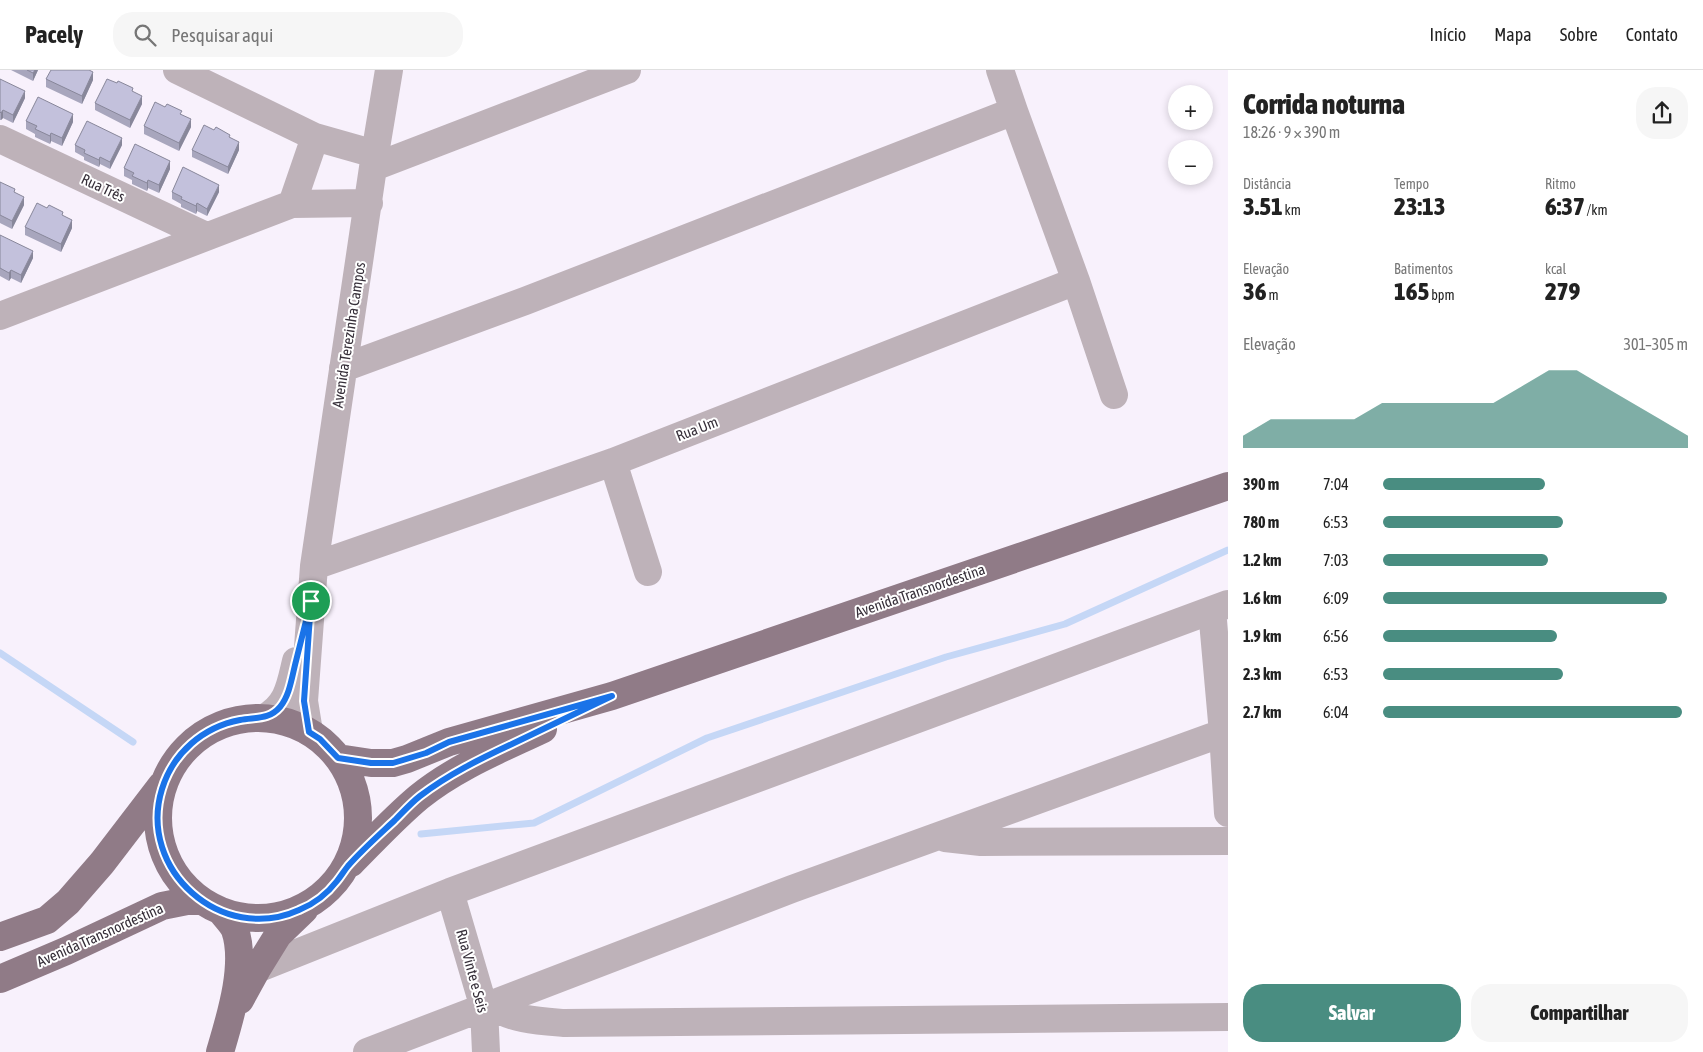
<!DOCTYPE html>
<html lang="pt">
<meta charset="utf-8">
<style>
:root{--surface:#fff;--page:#f6f6f6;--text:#222;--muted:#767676;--line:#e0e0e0;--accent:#498d81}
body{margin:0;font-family:"Asap Condensed",sans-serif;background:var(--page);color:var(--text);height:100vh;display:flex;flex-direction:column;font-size:19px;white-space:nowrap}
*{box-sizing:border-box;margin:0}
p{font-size:16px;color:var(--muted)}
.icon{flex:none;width:28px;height:28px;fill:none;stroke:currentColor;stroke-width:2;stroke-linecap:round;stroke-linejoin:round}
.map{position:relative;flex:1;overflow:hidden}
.sheet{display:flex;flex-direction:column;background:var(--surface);width:475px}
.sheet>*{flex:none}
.controls{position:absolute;left:1168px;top:15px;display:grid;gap:10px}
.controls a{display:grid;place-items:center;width:45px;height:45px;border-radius:50%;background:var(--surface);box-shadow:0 2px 8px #0003;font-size:25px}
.pin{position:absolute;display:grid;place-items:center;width:42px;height:42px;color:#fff;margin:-21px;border:2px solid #fff;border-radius:50%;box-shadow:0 1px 5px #0007}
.round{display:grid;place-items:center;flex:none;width:52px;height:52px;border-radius:20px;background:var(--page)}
.head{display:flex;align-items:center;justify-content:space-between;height:85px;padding:0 15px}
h1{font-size:28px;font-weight:800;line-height:38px}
.metrics{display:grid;grid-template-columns:repeat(3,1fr);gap:8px;height:85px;padding:5px 15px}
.metrics div{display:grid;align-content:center}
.metrics b{font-size:25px;font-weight:800}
.metrics small{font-size:14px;font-weight:400}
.metrics p{font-size:14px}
.chart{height:140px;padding:10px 15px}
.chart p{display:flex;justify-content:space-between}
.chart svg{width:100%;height:90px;margin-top:5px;fill:var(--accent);opacity:.7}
.cta{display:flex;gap:10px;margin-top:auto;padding:10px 15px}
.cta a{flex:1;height:58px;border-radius:20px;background:var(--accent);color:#fff;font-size:20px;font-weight:800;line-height:58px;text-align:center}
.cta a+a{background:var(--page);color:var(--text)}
ul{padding:0 15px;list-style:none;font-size:16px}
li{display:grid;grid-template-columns:80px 60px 1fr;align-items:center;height:38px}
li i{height:12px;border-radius:6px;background:var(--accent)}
header{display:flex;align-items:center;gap:30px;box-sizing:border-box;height:70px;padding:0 25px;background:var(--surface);border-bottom:1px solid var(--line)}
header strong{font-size:24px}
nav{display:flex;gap:28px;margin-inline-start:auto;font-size:18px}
.search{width:350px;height:45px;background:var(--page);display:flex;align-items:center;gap:12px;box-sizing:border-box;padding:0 18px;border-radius:20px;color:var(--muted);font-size:19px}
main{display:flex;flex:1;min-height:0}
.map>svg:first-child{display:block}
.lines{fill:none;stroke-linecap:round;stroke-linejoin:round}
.stream{stroke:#c5d7f6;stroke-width:7}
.minor{stroke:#beb2b9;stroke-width:28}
.major{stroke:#907b87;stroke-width:28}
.wall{fill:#a8a6bd}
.shaded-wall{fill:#88879a}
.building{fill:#c3c1dc;stroke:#88879a}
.route-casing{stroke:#fff;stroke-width:10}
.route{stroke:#1a73e8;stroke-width:6}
.labels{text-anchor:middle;stroke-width:4;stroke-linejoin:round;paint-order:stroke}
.street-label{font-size:15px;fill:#362f39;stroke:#fff}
</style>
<header>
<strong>Pacely</strong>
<div class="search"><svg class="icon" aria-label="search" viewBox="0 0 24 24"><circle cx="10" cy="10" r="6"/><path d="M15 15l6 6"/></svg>Pesquisar aqui</div>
<nav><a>Início</a><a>Mapa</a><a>Sobre</a><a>Contato</a></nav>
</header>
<main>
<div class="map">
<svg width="1228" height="982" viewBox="0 0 1228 982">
<rect width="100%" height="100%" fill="#f8f1fc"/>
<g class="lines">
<path class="stream" d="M0,583L133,672
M421,764L534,753L707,668L946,587L1065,554L1228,480"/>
<path class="minor" d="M177,0L315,67L375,84
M1000,0L1014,41L1076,211L1114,325
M0,69L206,166
M374,97L627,0
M292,134L315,67
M0,246L292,134L369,133
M343,298L525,231L1014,41
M613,392L648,502
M314,496L613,392L1076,211
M1212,540L1223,663L1228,743
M264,648C288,635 290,616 296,591
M309,662L304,631L314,496L375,84L389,0
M945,768L981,772L1228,771
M450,822L484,938L486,982
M257,899L450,822L1228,534
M490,935C513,950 538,951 564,953L1228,947
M367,982L792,819L1228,661"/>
<path class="major" d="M158 748a100 100 0 1 1 200 0a100 100 0 1 1-200 0Z
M338,688L371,693H393L407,689L449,672L612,626L1228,416
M351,793C373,771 395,747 419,727C456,697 501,679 543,659
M0,867L47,850L68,832L102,793L161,716
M0,909L66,881L162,836L187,831H202
M240,930L257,899L278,865L304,840
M220,982C230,948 247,895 235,860C232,853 225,847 221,841"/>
</g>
<path class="wall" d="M11,0H38L33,11Z
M0,9L25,28L13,53L3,48L1,50H0Z
M46,9L93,10L82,34L46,17Z
M133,22L142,34L130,58L95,40V33Z
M165,37L182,45L191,57L179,81L144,64V56Z
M26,51L73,52L62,76L51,71L50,74L35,67V64L26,59Z
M230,68L239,80L228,104L192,87V80Z
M75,75H122L110,99L100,94L99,97L84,90V87L75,82Z
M124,98L170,99L159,123L148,118L147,121L132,114V110L124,106Z
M0,112L15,123L24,135L12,159L0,153Z
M172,122H219L207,146L197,141L196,144L181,137V134L172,129Z
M63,146L72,158L61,182L25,165V157Z
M0,165L33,188L21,213L11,208L9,211L0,206Z"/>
<path class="shaded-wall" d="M35,0H38L33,11V3Z
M93,2V10L82,34V26Z
M25,21V28L13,53V45Z
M142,26V34L130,58V50Z
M3,40V48L1,50V43Z
M73,44V52L62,76V68Z
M191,49V57L179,81V73Z
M51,63V71L50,74V66Z
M122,68V75L110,99V92Z
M239,72V80L228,104V97Z
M100,87V94L99,97V90Z
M170,91V99L159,123V115Z
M148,110V118L147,121V113Z
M219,115V122L207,146V139Z
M24,127V135L12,159V151Z
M197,133V141L196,144V136Z
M72,150V158L61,182V174Z
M33,181V188L21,213V205Z
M11,200V208L9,211V203Z"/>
<path class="building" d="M27,0H35L33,3Z
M51,0H89L93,2L82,26L46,9Z
M0,9L25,21L13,45L3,40L1,43L0,42Z
M107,9L117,13L118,11L133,18L132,21L142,26L130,50L95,33Z
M38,27L73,44L62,68L51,63L50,66L35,59L37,56L26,51Z
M155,32L165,37L167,34L182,41L180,44L191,49L179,73L144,56Z
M87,51L122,68L110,92L100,87L99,90L84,83L85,80L75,75Z
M204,55L214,60L216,57L230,65L229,67L239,72L228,97L192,80Z
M135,74L170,91L159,115L148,110L147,113L132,106L134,103L124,98Z
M183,97L219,115L207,139L197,133L196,136L181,129L182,127L172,122Z
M0,112L15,119L14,122L24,127L12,151L0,145Z
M37,133L47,138L49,135L63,142L62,145L72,150L61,174L25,157Z
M0,165L33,181L21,205L11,200L9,203L0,198Z"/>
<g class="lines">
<defs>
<path id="route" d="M311,531L304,631L309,662L320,669L338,688L371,693H393L426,683L449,672L612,626C579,642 546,658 512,674C480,689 449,704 420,726C411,733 403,742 395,750C379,765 362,780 348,796C344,801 341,806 337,811C327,824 314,834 299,840C222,875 137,800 162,719C173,683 203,657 240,650C255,647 269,650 280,637C290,625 292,606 296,591C301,571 306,551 311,531Z"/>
</defs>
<use href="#route" class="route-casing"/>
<use href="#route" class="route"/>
</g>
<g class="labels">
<g class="street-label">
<text transform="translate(103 118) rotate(25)" y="5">Rua Três</text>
<text transform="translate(349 265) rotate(-81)" y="5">Avenida Terezinha Campos</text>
<text transform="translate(697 359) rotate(-21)" y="5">Rua Um</text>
<text transform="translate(920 521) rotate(-19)" y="5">Avenida Transnordestina</text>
<text transform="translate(100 865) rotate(-24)" y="5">Avenida Transnordestina</text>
<text transform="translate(472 901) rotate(75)" y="5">Rua Vinte e Seis</text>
</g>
</g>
</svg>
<div class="controls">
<a>+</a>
<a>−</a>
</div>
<div class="pin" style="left:311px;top:531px;background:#1e9e55"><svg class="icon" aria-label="arrive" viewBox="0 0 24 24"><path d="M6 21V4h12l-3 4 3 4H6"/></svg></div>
</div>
<section class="sheet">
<div class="head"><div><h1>Corrida noturna</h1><p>18:26 · 9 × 390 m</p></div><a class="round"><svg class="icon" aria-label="share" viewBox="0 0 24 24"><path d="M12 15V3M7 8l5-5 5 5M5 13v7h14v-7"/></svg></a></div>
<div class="metrics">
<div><p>Distância</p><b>3.51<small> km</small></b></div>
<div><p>Tempo</p><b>23:13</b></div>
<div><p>Ritmo</p><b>6:37<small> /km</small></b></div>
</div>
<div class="metrics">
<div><p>Elevação</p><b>36<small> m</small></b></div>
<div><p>Batimentos</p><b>165<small> bpm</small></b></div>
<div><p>kcal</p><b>279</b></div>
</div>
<div class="chart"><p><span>Elevação</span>301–305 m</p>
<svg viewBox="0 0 160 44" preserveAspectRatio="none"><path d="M0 44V38L10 30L20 30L30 30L40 30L50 22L60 22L70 22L80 22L90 22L100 14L110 6L120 6L130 14L140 22L150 30L160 38V44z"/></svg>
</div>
<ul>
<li><b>390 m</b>7:04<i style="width:53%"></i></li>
<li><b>780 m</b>6:53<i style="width:59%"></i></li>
<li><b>1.2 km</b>7:03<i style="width:54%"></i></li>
<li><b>1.6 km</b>6:09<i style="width:93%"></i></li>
<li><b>1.9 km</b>6:56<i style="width:57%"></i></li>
<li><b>2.3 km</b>6:53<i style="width:59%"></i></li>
<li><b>2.7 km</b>6:04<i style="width:98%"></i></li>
</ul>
<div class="cta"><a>Salvar</a><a>Compartilhar</a></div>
</section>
</main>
